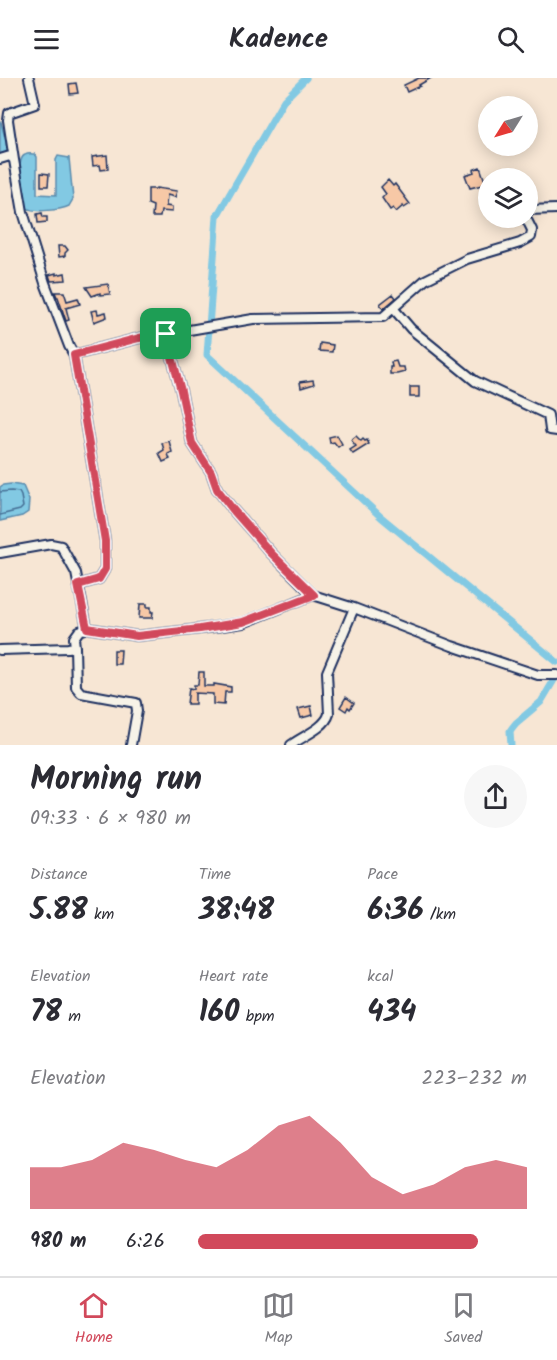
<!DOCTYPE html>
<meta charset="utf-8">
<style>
:root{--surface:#fff;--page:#f7f7f7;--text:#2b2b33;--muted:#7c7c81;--line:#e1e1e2;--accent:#d1495b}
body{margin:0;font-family:Kalam,sans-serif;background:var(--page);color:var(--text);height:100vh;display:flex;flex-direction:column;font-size:22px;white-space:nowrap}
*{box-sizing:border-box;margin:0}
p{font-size:20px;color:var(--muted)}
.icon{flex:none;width:33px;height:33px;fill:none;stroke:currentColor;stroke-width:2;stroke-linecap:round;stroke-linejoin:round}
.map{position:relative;height:667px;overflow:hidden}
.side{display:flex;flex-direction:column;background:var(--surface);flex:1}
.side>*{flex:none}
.needle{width:39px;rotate:233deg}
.buttons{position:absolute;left:478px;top:18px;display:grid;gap:12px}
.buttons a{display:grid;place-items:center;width:60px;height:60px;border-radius:50%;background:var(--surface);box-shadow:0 3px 15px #0003;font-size:30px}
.pin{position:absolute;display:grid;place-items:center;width:51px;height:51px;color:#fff;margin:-26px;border-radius:12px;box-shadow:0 3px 9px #0006}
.round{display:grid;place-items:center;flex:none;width:63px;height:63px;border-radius:32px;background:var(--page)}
.overview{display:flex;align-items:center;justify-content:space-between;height:102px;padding:0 30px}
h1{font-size:33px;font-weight:800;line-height:45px}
.metrics{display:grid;grid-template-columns:repeat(3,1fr);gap:9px;height:102px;padding:6px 30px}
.metrics div{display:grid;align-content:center}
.metrics b{font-size:30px;font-weight:800}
.metrics small{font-size:16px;font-weight:400}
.metrics p{font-size:16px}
.chart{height:168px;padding:12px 30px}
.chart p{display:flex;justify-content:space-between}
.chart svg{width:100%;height:108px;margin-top:6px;fill:var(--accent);opacity:.7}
ul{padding:0 30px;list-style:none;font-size:20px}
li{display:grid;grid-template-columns:96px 72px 1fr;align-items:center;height:45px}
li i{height:15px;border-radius:8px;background:var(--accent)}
header{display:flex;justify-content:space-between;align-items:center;height:78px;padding:0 30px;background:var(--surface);font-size:27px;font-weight:800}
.tab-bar{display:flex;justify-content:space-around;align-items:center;height:84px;border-top:2px solid var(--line);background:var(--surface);font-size:16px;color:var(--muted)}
.tab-bar a{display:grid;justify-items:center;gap:3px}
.tab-bar .selected{color:var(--accent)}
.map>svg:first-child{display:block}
.water{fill:#82c9e3;stroke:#598bae;stroke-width:1.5}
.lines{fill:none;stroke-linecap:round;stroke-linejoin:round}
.shore{stroke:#446d93;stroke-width:1.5}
.canal{stroke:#82c9e3;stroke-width:7}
.building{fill:#f7c8a6;stroke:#1b2f5e;stroke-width:1.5}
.street-casing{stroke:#1b2f5e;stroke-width:12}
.street{stroke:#f7f3e8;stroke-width:8}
.route-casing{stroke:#fff;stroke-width:12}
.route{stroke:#d1495b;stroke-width:8}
</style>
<header><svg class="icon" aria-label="menu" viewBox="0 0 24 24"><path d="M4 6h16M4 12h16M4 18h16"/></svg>Kadence<svg class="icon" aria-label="search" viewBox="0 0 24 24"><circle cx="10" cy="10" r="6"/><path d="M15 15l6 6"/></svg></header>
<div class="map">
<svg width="557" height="667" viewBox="0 0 557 667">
<rect width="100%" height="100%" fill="#f7e6d4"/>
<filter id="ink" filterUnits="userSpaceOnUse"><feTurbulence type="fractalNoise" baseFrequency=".0167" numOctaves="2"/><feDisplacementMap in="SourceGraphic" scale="12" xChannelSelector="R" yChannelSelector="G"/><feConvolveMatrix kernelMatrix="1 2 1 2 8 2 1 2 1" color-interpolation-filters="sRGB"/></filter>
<g filter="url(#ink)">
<path class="water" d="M0,44H1L6,64L7,72L6,75L0,77Z
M35,76L37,79V116L56,117V82L58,78L69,80L73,121L69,128C61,132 34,135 27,130C20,124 15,81 25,77C28,75 32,76 35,76Z
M11,406L23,408L29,422L28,434L22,438L0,443V409L3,407Z"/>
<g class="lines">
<path class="shore" d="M0,414L11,413L19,414L21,418L23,429L20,432L0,437"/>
<path class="canal" d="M306,0L284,22L217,138L207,277L381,439L557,584
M511,667L510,653L512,650L516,645L541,624L557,597"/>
</g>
<path class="building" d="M419,0H431L419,7L420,8L407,14L404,7Z
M76,5L78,15L70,16L69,6Z
M107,77L108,91L101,92L100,87L93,88L92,79Z
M480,89L486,106L470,110L465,97L474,94L473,92Z
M41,95L49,96L48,108H41Z
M388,102L393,108L395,106L410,126L404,130L403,128L396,134L393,130L390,132L382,120L386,116L381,109Z
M156,110L177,113L175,119L167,117L166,128L172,129V134L161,133L160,139H152L153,128L148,126V111H156Z
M42,135L43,139H47V144L38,145L37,136Z
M58,168H65L68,172L65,175V178L59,179Z
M56,195V197L65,195L66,202L51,203L49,197Z
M108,206L110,216L100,217V215L92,218L86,209Z
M55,214H64L67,223L78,220L80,226L66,230L69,242L66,243L58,219H57Z
M393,216L396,220L383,231L380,226Z
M97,232L98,236L106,234L107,239L94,244L91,233Z
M320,265L333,267L332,274L319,273Z
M396,283L398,289H404L405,294L397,296H390V289H392L391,284Z
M313,302L314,306L301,310L300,304Z
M410,309H419V319H410Z
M337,357L342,366L338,369L334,364L330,365L329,359Z
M356,358L361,363L363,361L365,363L367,362L369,366L353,376L350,372L356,368L351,362Z
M169,363L172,374L168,376L170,381L163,384L159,375L164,372L162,365Z
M140,526H147V529H151V534H153L152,540H139Z
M114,572H121L120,586H114Z
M199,594H204V608H214V606L231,609V614H225L224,627L213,626V616L195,615V626H187L189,610L194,611V607H198Z
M346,619L354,625L350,631L348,629L346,633L340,629Z
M311,628L313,637L301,640L298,631Z"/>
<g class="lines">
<defs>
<path id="street" d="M0,81L10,78L14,82L23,134L45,205L69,268L74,277L139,260L166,256
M14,82L8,42L9,35L35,26L29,0
M528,132L557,131
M393,230L411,251L475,303L548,337L550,352L557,353
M74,277L105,463V491L99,501L78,507
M0,475L51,466L61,468L76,495L87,550
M313,517L271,475L234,433L217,411L211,394L192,365L181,313L166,256L253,241L383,239L425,202L467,181L520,165L531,159L532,152L526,140
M75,569L76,609L81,615L136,625L137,633L131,667
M0,572L68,570L75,569L74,560L79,553L87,550L137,558L200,551L243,545L313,517L354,530L452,568L538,597H557
M291,667C303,658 325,650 329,636L327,594L354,530"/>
</defs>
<use href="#street" class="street-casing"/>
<use href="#street" class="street"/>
</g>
</g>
<g class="lines" filter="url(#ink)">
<defs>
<path id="route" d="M166,256L181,313L192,365L211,394L217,411L234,433L271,475L314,517L243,544L200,551L137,558L87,550L78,507L99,501L105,491V463L74,277L139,260Z"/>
</defs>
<use href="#route" class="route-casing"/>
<use href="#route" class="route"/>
</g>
</svg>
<div class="buttons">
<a><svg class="needle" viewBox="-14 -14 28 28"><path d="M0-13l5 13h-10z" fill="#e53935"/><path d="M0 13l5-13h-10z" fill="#7c7c81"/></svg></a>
<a><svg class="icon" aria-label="layers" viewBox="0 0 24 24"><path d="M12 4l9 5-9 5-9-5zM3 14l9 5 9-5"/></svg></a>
</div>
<div class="pin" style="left:166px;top:256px;background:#1e9e55"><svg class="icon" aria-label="arrive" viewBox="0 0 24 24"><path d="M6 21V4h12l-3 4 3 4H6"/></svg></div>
</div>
<section class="side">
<div class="overview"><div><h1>Morning run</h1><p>09:33 · 6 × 980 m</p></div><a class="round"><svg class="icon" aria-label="share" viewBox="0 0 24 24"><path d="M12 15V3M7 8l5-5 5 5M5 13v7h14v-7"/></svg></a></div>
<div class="metrics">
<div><p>Distance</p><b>5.88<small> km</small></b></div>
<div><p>Time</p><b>38:48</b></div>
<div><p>Pace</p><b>6:36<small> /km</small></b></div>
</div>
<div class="metrics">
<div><p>Elevation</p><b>78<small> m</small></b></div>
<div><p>Heart rate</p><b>160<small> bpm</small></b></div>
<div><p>kcal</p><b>434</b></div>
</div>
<div class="chart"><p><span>Elevation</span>223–232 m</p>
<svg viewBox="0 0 160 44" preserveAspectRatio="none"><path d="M0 44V27L10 27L20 24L30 17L40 20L50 24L60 27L70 20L80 10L90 6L100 17L110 31L120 38L130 34L140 27L150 24L160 27V44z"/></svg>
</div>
<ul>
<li><b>980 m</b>6:26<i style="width:85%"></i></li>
</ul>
</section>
<nav class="tab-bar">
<a class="selected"><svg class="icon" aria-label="home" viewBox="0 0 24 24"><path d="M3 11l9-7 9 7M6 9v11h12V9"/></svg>Home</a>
<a><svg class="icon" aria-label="map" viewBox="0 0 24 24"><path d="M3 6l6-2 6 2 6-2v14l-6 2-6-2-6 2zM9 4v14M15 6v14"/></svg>Map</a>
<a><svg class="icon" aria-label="saved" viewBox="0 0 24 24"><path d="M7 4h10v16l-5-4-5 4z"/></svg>Saved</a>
</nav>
